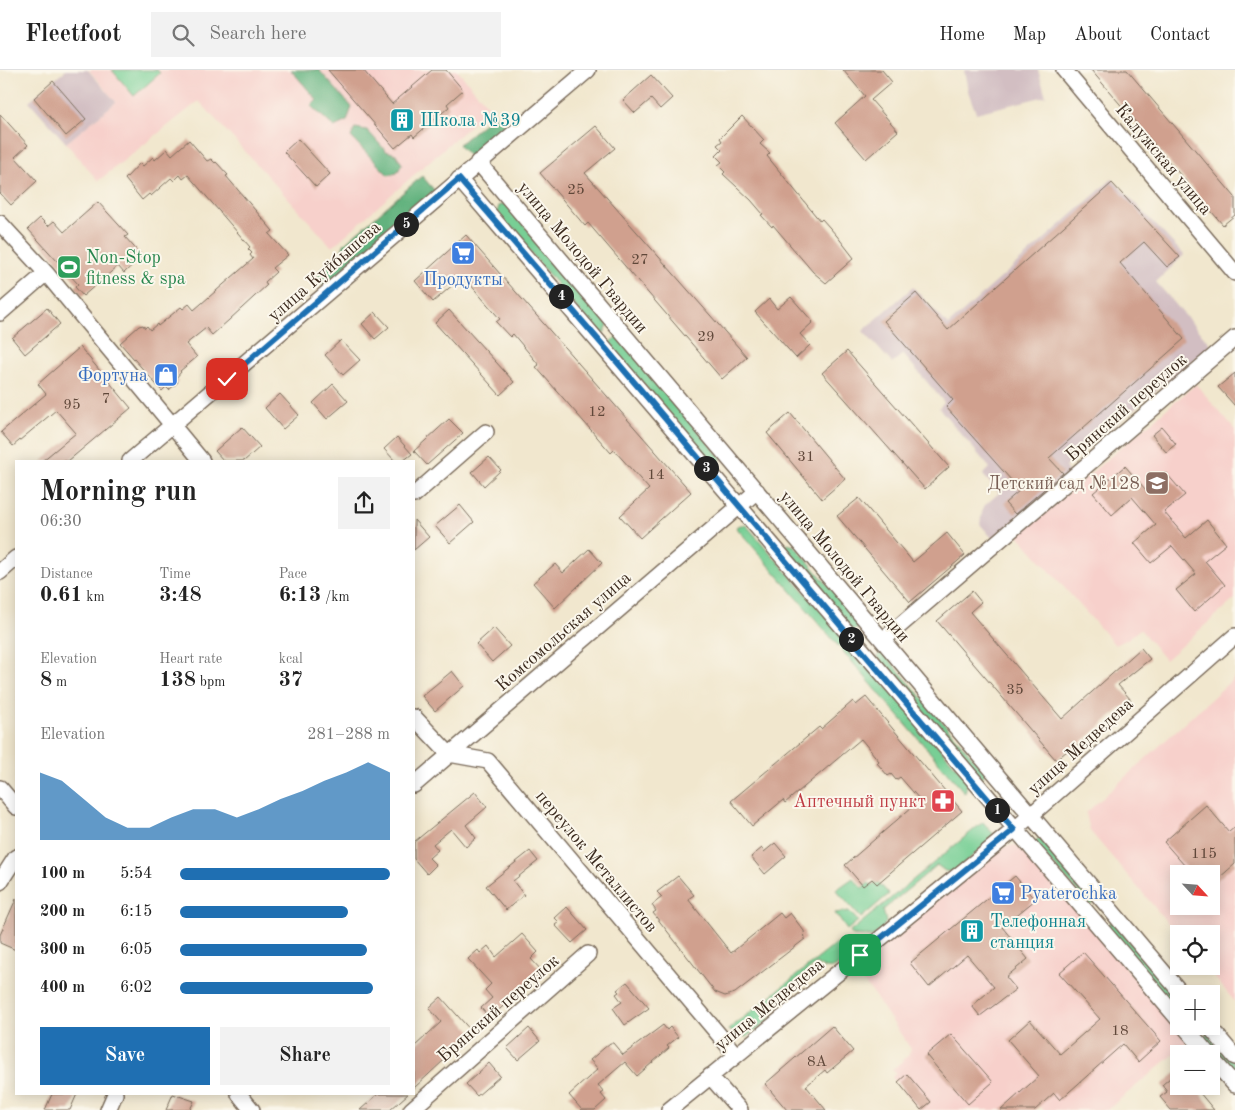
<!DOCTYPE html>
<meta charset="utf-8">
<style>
:root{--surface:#fff;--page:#f2f2f2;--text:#222;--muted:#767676;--line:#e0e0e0;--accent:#1f6fb2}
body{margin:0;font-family:"Old Standard TT",serif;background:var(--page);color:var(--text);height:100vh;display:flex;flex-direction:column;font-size:19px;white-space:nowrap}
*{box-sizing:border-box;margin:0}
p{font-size:16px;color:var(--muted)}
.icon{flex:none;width:28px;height:28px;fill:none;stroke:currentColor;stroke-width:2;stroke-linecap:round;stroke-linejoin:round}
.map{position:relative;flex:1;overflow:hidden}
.panel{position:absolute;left:15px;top:390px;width:400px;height:635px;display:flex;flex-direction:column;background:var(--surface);border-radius:0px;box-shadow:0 2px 12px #0003}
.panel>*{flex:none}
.needle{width:32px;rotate:116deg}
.buttons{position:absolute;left:1170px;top:795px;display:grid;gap:10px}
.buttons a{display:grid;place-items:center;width:50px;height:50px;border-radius:0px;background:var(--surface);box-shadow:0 2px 12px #0003;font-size:25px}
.pin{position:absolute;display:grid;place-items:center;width:42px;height:42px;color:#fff;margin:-21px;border-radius:10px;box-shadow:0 2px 8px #0006}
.km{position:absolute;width:25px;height:25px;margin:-12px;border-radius:50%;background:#222;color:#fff;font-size:14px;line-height:25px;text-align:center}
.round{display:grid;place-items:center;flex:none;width:52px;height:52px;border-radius:0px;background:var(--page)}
.overview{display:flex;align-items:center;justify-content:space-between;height:85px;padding:0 25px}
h1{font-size:28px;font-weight:600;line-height:38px}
.metrics{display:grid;grid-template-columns:repeat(3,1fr);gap:8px;height:85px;padding:5px 25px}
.metrics div{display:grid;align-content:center}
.metrics b{font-size:21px;font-weight:600}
.metrics small{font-size:14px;font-weight:400}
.metrics p{font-size:14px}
.chart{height:140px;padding:10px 25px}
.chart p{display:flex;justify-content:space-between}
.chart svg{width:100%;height:90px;margin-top:5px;fill:var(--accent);opacity:.7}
.button{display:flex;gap:10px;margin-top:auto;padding:10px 25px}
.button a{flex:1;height:58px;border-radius:0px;background:var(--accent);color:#fff;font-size:20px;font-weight:600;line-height:58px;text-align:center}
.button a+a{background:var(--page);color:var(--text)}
ul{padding:0 25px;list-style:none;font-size:16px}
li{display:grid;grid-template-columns:80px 60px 1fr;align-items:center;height:38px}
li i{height:12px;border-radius:6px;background:var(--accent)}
header{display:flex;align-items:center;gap:30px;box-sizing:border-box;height:70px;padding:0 25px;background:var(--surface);border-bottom:1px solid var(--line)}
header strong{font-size:24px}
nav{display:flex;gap:28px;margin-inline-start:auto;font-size:18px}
.search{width:350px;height:45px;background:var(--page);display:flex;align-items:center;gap:12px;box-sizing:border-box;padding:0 18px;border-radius:0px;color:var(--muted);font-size:19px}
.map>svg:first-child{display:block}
.built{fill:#f7d0cb;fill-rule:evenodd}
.industrial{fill:#d2bec2}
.green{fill:#78cf95;stroke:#5a7c5a}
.forest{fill:#62b27e;stroke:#4e6e4e}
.building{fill:#d0a08e}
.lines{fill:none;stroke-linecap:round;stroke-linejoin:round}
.minor-casing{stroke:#7b6c5c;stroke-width:18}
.minor{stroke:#fff;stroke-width:15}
.route-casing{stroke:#fff;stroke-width:10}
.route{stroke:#1f6fb2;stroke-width:6}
.labels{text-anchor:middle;stroke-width:4;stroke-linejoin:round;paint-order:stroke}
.number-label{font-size:15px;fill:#60483a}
.culture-label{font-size:18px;fill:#0d838f;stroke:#fbf7ec;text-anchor:start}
.street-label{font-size:18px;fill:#3b2a1e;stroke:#fbf7ec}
.leisure-label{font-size:18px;fill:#27864d;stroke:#fbf7ec;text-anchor:start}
.shop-label{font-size:18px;fill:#366cbe;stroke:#fbf7ec}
.education-label{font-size:18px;fill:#785e54;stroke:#fbf7ec;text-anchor:end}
.health-label{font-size:18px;fill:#be3a42;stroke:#fbf7ec;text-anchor:end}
</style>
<header>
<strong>Fleetfoot</strong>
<div class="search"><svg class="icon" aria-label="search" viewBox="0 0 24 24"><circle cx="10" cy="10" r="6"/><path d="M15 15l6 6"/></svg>Search here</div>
<nav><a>Home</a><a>Map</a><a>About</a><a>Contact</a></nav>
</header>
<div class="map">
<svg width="1235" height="1040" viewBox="0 0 1235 1040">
<rect width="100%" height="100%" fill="#fbf7ec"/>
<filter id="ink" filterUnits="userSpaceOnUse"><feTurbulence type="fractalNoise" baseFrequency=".02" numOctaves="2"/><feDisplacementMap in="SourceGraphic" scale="10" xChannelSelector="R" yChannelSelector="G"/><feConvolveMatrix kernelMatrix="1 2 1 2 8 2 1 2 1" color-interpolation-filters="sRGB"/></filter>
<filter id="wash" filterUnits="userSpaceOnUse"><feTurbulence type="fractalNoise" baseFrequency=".0096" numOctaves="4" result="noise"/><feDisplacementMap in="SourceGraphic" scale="20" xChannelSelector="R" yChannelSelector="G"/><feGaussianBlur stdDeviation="1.12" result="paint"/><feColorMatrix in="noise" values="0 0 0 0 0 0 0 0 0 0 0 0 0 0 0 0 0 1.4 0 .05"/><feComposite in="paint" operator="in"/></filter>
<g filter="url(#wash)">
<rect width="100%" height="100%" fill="#f1e7ce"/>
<path class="built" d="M89,0H457L490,38L332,177L199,31L98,111L66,73L116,32Z
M1196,314L1235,360V529L1165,590L1140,559L1128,569L1115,575L1018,465Z
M1235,607V932L1205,896H1211V864H1179V866L1090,761L1086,743ZM1179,804H1211V836H1179Z
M1016,775L1029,787L1190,971L1107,1040H1044L1040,1036L1035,1040H920L892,1007L896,1003L892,1000L908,986L911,979L872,922L852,898L1004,777Z"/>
<path class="industrial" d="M66,0H88L116,32L66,73L29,31Z
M964,0H1038L1046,26L976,43L968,21Z
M1112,109L1184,185L1156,212L1211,275L1065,397L1071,406L993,469L980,454L983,437L999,423L983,405L990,398L939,338L944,332L903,284L892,293L863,261L913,217L948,255Z"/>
<path class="green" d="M112,0H157L160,3L134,26Z
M503,134L507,135L608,255L604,263H598L497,143L499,136Z
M616,268H620L721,388L718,396H715L610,276V272Z
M741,455H746L968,710L965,723L736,457Z
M787,474L795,476L861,554L860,558L852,560L784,479Z
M882,581L986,703L980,709L877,587Z
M983,752L996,767L953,802L945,801L937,795L883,840L886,852L882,859L872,867L853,866L850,862Z
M1040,767L1094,827V832L1090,835L1034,773Z
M853,808L862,818L869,813L872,816L878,812L889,824L861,848L836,820Z
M849,841L858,851L847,860L835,843Z
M1111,851L1179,927V945L1106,857Z
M840,871L844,888C836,900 829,901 816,894L771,931C776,951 760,956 746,967L728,960Z
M1208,964L1235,993V1009L1202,968Z"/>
<path class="forest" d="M291,0H319L352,37L347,51L334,57L311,36L317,30Z
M494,45L503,51L505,59L471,88L458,75Z
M355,58L367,60L386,81L396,84L402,94L397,103L388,105L351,67Z
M422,106L435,121L334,210L323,215L317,203L341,182L345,173Z"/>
<g id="blocks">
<path class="building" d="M328,0H363L392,34L432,0H446L463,20L447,34L449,37L414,67L412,64L395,78Z
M843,0H882L892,12L871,30L898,61L866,89L835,53L865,26Z
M1091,0H1127L1235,127V145L1223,155Z
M651,5L672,28L660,39L651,29L635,43L623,30Z
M53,11L86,49L66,66L34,28Z
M0,44L28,75L15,87L37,111L11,135L0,123Z
M742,46L764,70L760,74L770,83L767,86L776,97L820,151L822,149L837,166L854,188L826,213L813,202L773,155L772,157L761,145L763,144L751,130L723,104L725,102L718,95L722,92L716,86L722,80L717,75L722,71L720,68Z
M596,56L615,78L585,103L747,287L722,309L588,153L585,156L540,103Z
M298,69L330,104L316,117L284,82Z
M189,70L207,91L211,89L215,93L216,92L228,105L226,106L273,161L269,164L288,185L272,198L276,202L265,212L267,215L229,250L212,265L206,258L186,274L197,287L180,301L181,302L175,309L178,312L169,320L166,317L162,321L120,273L139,256L143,255L145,258L147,256L150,260L157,254L158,256L181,237L183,239L189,234L194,240L253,189L250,185L252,183L248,179L250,177L188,105L183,109L180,105L174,111L171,108L151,126L149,124L142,130L125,109L140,93L143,96L153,87L155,90L167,79L172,85Z
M1112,113L1180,187L1167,197L1144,172L1120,193L1184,269L1049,388L1063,403L1015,444L1005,433L1020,420L946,337L953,330L884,251L916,223L948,260Z
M98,132L128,165L125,167L142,186L124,203L118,196L83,226L75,217L78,214L28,159L40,148L48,156L54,151L64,162Z
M466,165L691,422L640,468L620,446L649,419L614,380L611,383L550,313L536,297L539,295L513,264L510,267L496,252L500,249L463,206L433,232L415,211Z
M791,227L813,252L800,264L810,275L796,288L755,242L769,229L777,239Z
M47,238L60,254L25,284L12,268Z
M449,240L514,312L500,325L435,253Z
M375,242L389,257L375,269L362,254Z
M341,270L360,290L343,305L325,285Z
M80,277L131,338L68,391H42L76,363L56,340L13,376L1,362L46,324L38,314Z
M847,281L949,397L925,419L822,303Z
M1235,303V336L1218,317Z
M333,314L348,331L327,349L313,333Z
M280,324L299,345L283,359L265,338Z
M790,343L845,409L822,429L767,363Z
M449,349L463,363L427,395L414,381Z
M242,357L260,377L244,391H224L215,381Z
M1162,357L1176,374L1166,382L1152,365Z
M397,367L412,384L403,391H395L384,379Z
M489,387L501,400L484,416L472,402Z
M1125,396L1146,420L1166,403L1185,425L1164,442L1186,468L1207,450L1226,474L1205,491L1225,515L1194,542L1176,520L1196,504L1172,476L1151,493L1134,473L1156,455L1132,427L1112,445L1093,423Z
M859,428L913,492L947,463L965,485L910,532L837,446Z
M460,435L474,452L450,473L435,456Z
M414,450L429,467L414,480Z
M589,479L602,493L555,538L533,513L555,494L563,503Z
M972,521L981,532L970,542L1062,649L1141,578L1150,589L1118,615L1131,630L1069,683L1067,681L1056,690L937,551Z
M494,558L510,576L492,592L476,574Z
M452,601L464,616L435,641L422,626Z
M866,627L962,741L877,814L872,809L863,816L845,795L920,730L900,707L896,710L891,704L888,706L877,693L879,691L861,669L785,733L783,730L752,756L731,731L819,657L821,659L853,631L856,635Z
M475,722L487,737L466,755L476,768L466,777L451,759L433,774L438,780L429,788L436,795L427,804L414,789V772Z
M1206,735L1229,762L1235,757V794L1211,815V804H1192L1164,772Z
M775,773L786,786L765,804L751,787L762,778L764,782Z
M530,781L538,791L513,811L524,825L506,840L486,816Z
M678,806L694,825L688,829L731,883L780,843L784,848L790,843L804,861L805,869L735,923L725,926L715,922L653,843L656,841L652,835L662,827L657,822Z
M1015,806L1035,830L1002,857L1028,889L1006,907L1016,919L980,946L972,936L994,917L967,885L929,917L910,893Z
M16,829V880L0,873V865Z
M567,837L587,860L572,873L555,855L559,852L555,848Z
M522,864L538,882L531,889L542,901L490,948L481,938L492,928L485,920L491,914L468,889L478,880L480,883L488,876L496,887Z
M1083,882L1161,971L1138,992L1123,974L1060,1030L1054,1023L1035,1040H1001L1039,1006L1008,970L1030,950L1060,984L1100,949L1059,903Z
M627,912L649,938L625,955L613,938L622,932L616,924L619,922L617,920Z
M441,927L473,963L414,1018V977L441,952L429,938Z
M663,955L667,960L670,957L678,967L667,976L669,978L637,1006L625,992L598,1015L604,1022L601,1024L606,1030L595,1040H582L569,1025L598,999L590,990L610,973H613L623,985Z
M832,956L853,981L827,1003L825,1000L806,1016L826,1040H787L765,1014Z
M529,958L540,971L518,990L507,978Z
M951,964L993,1012L968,1034L926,985Z
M489,993L500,1006L477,1026L466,1014Z
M1179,1000V1016H1194L1214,1040H1171L1160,1027L1167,1022L1162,1015Z
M907,1004L931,1032L921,1040L898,1012Z
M52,1024H77L70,1040H45Z
M173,1024L194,1031L190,1040H166Z
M378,1024H408L390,1040H360Z"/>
</g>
</g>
<g filter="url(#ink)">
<use href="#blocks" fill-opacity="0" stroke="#7b6c5c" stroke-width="1"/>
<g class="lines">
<defs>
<path id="minor" d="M1064,0L1235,203
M478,92L1182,924
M459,109L1179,950
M0,153L46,203L202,391
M0,243L46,203
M130,391L588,0
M414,425L486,362
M0,502L16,488
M883,570L1235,268
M414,647L449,684L488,691L736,985
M414,715L757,421
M0,718L16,737
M0,812L16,787
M1184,956L1208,984
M1209,956L1235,987
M1211,988L1235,1015
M710,1006L740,1040
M239,1024L252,1040
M108,1040L115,1024
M411,1040L588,884
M669,1040L1014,760L1235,566"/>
</defs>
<use href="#minor" class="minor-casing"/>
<use href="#minor" class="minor"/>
</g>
</g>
<g class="lines" filter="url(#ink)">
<defs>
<path id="route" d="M227,309L459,109L601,273L1014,760L860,885"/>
</defs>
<use href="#route" class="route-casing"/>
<use href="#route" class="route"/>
</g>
<defs>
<symbol id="building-square" viewBox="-11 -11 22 22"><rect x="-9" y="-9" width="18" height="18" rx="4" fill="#0f9aa8" stroke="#fbf7ec"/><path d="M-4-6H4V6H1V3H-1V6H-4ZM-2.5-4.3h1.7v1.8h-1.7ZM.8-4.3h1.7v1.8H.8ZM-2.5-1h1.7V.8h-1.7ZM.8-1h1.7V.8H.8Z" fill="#fff"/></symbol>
<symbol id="supermarket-square" viewBox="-11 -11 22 22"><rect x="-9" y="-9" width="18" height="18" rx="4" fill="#3f7fe0" stroke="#fbf7ec"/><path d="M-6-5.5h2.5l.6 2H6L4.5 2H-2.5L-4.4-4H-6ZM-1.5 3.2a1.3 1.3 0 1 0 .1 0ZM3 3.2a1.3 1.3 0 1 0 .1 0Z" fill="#fff"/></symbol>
<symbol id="stadium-square" viewBox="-11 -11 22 22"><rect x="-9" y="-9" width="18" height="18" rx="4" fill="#2e9e5b" stroke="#fbf7ec"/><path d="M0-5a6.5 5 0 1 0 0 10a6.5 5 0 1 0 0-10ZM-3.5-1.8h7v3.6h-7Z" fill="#fff"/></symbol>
<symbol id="shop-square" viewBox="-11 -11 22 22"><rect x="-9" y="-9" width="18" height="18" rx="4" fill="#3f7fe0" stroke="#fbf7ec"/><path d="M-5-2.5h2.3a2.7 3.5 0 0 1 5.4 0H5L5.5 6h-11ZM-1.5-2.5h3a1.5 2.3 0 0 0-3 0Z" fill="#fff"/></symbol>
<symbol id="school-square" viewBox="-11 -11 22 22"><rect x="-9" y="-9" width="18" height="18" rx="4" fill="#8d6e63" stroke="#fbf7ec"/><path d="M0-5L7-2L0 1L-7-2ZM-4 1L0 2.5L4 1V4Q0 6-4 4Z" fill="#fff"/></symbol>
<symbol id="pharmacy-square" viewBox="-11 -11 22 22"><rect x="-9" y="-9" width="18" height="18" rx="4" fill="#e0444e" stroke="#fbf7ec"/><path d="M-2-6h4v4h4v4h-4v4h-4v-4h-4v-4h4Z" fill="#fff"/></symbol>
</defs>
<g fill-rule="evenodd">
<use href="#building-square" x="388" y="36" width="28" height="28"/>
<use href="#supermarket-square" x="449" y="169" width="28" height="28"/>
<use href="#stadium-square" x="55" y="183" width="28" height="28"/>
<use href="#shop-square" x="152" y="291" width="28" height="28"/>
<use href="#school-square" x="1143" y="399" width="28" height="28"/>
<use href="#pharmacy-square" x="929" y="717" width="28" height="28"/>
<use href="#supermarket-square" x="989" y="809" width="28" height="28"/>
<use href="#building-square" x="958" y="847" width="28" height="28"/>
</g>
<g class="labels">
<g class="number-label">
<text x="576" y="124">25</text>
<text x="640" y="194">27</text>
<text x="706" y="271">29</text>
<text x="106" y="333">7</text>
<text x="72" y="339">95</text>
<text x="597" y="346">12</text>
<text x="806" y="391">31</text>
<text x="656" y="409">14</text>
<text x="1015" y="624">35</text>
<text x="1204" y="788">115</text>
<text x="1120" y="965">18</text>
<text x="817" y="996">8А</text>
</g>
<g class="culture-label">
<text x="420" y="56">Школа №39</text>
<text x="990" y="857">Телефонная<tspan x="990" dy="21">станция</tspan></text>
</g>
<g class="street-label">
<text transform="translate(1164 89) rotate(50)" y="6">Калужская улица</text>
<text transform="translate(583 187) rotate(50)" y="6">улица Молодой Гвардии</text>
<text transform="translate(324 201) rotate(-41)" y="6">улица Куйбышева</text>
<text transform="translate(1126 337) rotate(-41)" y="6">Брянский переулок</text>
<text transform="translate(845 496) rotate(50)" y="6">улица Молодой Гвардии</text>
<text transform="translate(563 561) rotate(-41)" y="6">Комсомольская улица</text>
<text transform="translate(1080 676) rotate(-42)" y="6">улица Медведева</text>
<text transform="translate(597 791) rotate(50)" y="6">переулок Металлистов</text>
<text transform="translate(769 934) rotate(-39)" y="6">улица Медведева</text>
<text transform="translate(498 938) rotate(-41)" y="6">Брянский переулок</text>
</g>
<g class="leisure-label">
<text x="86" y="193">Non-Stop<tspan x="86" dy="21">fitness &amp; spa</tspan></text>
</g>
<g class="shop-label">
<text x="463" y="215">Продукты</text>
<text x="148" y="311" text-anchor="end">Фортуна</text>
<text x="1020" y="829" text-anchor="start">Pyaterochka</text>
</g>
<g class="education-label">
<text x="1140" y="419">Детский сад №128</text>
</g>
<g class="health-label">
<text x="926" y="737">Аптечный пункт</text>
</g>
</g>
</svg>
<div class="buttons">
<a><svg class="needle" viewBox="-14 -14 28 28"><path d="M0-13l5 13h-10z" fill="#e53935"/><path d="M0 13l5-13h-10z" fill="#767676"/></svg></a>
<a><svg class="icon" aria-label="locate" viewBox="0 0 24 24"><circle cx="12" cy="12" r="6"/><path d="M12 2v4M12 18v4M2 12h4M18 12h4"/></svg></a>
<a>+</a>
<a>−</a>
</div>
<div class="pin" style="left:860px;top:885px;background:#1e9e55"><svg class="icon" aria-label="arrive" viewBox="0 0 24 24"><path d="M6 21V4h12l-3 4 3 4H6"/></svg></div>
<div class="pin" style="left:227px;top:309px;background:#d93025"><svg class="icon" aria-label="check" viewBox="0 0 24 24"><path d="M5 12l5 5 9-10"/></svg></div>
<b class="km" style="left:997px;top:740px">1</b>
<b class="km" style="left:851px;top:569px">2</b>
<b class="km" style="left:706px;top:398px">3</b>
<b class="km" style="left:561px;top:226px">4</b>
<b class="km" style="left:406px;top:154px">5</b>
<section class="panel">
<div class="overview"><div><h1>Morning run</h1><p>06:30</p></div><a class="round"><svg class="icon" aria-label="share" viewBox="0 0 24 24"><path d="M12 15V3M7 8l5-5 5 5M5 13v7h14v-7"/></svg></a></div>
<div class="metrics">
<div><p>Distance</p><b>0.61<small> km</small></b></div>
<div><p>Time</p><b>3:48</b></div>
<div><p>Pace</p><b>6:13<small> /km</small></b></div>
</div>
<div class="metrics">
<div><p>Elevation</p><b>8<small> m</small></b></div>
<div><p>Heart rate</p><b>138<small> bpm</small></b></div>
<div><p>kcal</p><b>37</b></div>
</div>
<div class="chart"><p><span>Elevation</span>281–288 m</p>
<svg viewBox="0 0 160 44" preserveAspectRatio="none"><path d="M0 44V11L10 15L20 24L30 33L40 38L50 38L60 33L70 29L80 29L90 33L100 29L110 24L120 20L130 15L140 11L150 6L160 11V44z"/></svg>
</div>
<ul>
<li><b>100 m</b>5:54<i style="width:100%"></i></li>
<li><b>200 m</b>6:15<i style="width:80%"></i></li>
<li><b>300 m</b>6:05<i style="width:89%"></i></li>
<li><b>400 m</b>6:02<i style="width:92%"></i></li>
</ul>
<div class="button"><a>Save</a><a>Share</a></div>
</section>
</div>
